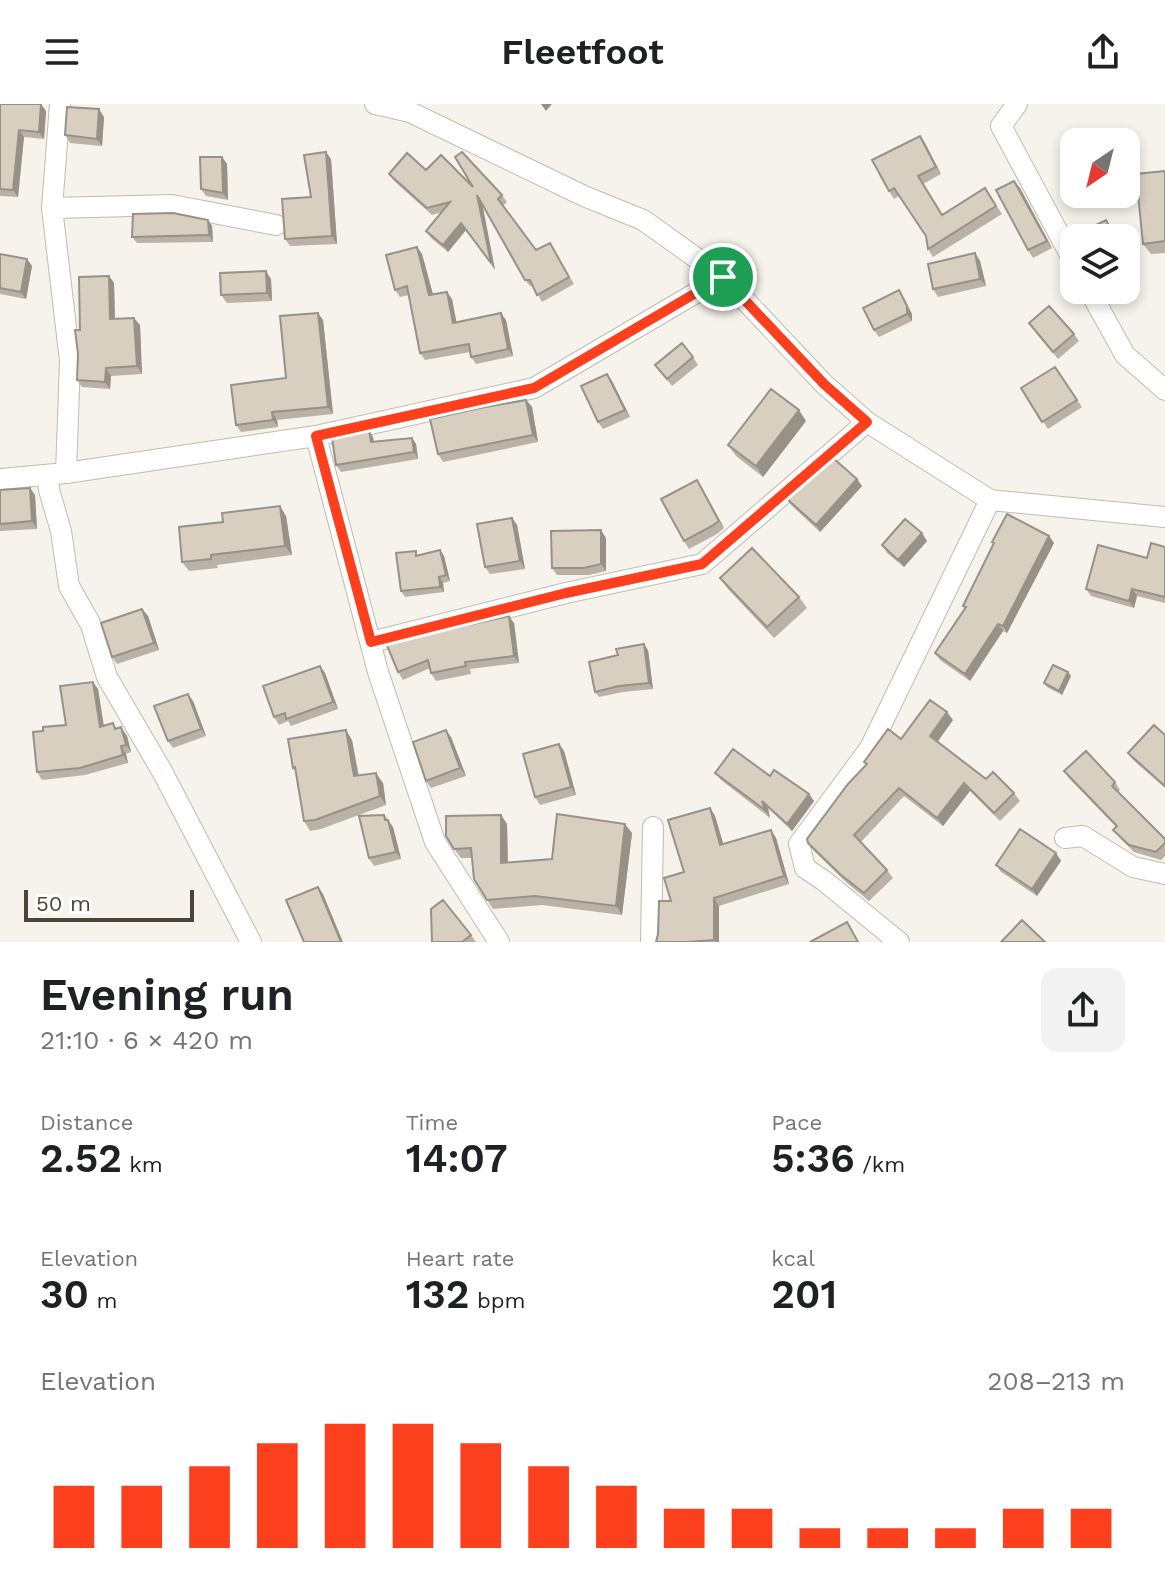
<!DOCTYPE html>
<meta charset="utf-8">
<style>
:root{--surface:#fff;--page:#f2f2f2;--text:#202124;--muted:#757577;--accent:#fc3f1d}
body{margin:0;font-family:"Work Sans",sans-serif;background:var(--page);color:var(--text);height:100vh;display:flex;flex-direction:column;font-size:30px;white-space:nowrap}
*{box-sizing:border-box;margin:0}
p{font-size:26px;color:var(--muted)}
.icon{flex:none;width:44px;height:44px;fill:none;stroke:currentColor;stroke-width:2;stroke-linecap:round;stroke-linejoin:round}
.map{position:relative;height:838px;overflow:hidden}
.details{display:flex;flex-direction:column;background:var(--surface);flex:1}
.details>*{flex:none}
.needle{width:52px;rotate:215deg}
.fabs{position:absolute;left:1060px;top:24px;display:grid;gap:16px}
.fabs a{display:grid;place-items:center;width:80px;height:80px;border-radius:16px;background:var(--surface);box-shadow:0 4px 12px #0003;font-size:40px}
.scale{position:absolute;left:24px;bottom:20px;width:170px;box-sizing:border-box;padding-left:8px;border:4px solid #4b4439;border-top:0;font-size:22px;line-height:28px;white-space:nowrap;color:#4b4439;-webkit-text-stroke:6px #fff;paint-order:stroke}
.pin{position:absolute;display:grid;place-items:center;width:68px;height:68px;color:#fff;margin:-34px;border:4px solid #fff;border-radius:50%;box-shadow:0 2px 8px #0007}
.round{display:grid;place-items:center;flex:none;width:84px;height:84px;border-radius:16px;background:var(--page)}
.overview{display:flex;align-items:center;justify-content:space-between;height:136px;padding:0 40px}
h1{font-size:44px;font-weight:600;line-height:60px}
.figures{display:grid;grid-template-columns:repeat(3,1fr);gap:12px;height:136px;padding:8px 40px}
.figures div{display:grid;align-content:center}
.figures b{font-size:40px;font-weight:600}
.figures small{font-size:22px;font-weight:400}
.figures p{font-size:22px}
.chart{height:224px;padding:16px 40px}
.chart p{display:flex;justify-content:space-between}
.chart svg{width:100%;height:144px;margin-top:8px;stroke:var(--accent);stroke-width:6}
header{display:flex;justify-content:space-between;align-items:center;height:104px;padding:0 40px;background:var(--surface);font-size:36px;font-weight:600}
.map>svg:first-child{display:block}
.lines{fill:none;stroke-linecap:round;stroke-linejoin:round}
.street-casing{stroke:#c2bbae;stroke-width:22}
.street{stroke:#fff;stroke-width:20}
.wall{fill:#bab2a6}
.shaded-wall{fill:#979187}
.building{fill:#d8cfc1;stroke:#979187;stroke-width:2}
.route-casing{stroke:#fff;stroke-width:16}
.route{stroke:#fc3f1d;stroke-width:10}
</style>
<header><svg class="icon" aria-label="menu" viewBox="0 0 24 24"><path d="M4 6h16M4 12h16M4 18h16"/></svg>Fleetfoot<svg class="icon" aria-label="share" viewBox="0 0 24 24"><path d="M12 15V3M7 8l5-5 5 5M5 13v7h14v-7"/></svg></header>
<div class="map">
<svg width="1165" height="838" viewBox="0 0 1165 838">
<rect width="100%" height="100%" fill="#f6f3ec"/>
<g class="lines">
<defs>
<path id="street" d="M60,0L52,104L70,257L66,369
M375,0L410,8L584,92L643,116L723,173L824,280L867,318L990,396L1165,413
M1017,0L1001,22L1074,158
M52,104L172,101L276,121
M1089,186L1125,251L1165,286
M316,332L378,568L435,738L499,838
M48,371L49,386L61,427L69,482L91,521L107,573L163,669L251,838
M0,375L66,369L316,332L534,284L723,173
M371,538L566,489L702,460L867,318
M1065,734L1083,732L1133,763L1165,770
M651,838L653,723
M899,838L823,776L805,764L799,740L870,644L990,396"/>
</defs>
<use href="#street" class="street-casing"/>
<use href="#street" class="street"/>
</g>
<path class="wall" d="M0,0L46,7L44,35L24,33L18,93L0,92Z
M104,13L102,42L70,39L65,31Z
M920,32L941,70L923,80L942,111L985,84L1002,110L933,153L928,145L926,132L899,92L894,95L889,87Z
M222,53L227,60L228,96L206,92L201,85Z
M331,55L337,140L290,142L285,135L311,93Z
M426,66L473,83L502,91L507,98L503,102L536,146L550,139L574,180L542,198L533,182H530L525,176L482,101L495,166L466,126L448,148L431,134L426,127L442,108L432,111L394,77L389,70Z
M1165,67V149L1151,150L1143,140Z
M1020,84L1052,144L1033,154L1028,146Z
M208,116L212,122L213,138L137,139L132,133Z
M417,143L422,150L433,190L452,195L456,218L506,216L513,252L476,260L471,253L470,248L425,256L420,249L409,191L400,193L395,186Z
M975,149L980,157L986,182L938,193L933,185Z
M0,150L27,155L32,162L26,195L0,190Z
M1126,153L1137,174L1126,179Z
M109,172L114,179L115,215L140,221L142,270L111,272L110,285L82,283L77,276Z
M271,175L272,197L227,199L221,191Z
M904,194L912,210V217L879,233L874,226Z
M323,216L333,310L277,316L278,323L241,328L236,321L286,274Z
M1029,219L1074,230L1079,237L1058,255Z
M693,253L698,261L672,282L655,261Z
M1055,263L1082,303L1048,325L1021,284Z
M607,270L612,277L630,313L603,325L598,318Z
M526,296L532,303L538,338L443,358L438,350Z
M806,317L763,373L736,352L728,341Z
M373,333L374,338L412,334L416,340L418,355L341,368L336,361Z
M857,375L862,382L820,428L791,401L786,394Z
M697,376L724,424L717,430L689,445L684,437Z
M0,386L35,391L37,425L0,427Z
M286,412L292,451L217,461L218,464L189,467L182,458L223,418Z
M512,414L517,421L525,465L490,470L485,463Z
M1049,432L1054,439L1007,529L1003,527L970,577L940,556L935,549L965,505L963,502L994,441L992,438Z
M606,434V467L589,471H557L552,464Z
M927,437L904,463L887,449L882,441Z
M1165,443V499L1137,492L1134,504L1091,492L1086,485L1147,454Z
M440,446L444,452L450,477L443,479L444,488L405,493L401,487L419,451Z
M720,474L799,493L807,504L774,534L728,485Z
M142,505L148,512L159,546L117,560L112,553Z
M514,519L519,559L470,565L471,570L436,577L431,569L430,564L403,576L398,568Z
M648,546L653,585L623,588L599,593L595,588Z
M320,562L325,569L338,605L291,622L288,617L279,621L274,613Z
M1068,568L1071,572L1062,591L1047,583L1044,579Z
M98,585L104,622L113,619L117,625L121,623L127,632L131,648L126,650L128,659L85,671L42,676L37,668L43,627L66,621Z
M193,597L206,632L173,644L168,637Z
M953,616L937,637L986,675L1014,689L1020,697L1000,717L970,687L943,722L904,692L861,738L887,766L893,774L869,797L847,779L814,747L808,739L866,661L864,658L901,635Z
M1165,631V684L1133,656L1128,649Z
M451,633L466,672L431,684L426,677Z
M352,636L359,672L383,679L386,701L321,725L310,727L304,717L296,668L293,664Z
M559,640L564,647L576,691L540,701L535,693Z
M1064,667L1115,678L1120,686L1118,688L1165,735V752L1161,756L1134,748L1119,733L1113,726L1116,723L1069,674Z
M715,669L809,690L814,697L792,727L768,704L770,714L721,676Z
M710,704L715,712L723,740L771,726L776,734L789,780L719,802V838H656Z
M384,711L393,723L401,755L374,762L369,754Z
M501,711L507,720L508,759L552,755L632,729L622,811L542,801L493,805L487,796L472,754H461L454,745Z
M1056,749L1061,757L1037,792L1001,768L996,761Z
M471,831L476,838H432Z"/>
<path class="shaded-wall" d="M41,0L46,7L44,35L39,28Z
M541,0H552L546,7Z
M99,5L104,13L102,42L97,35Z
M19,26L24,33L18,93L13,86Z
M920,32L925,39L941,70L936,63Z
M326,48L331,55L337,140L332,132Z
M222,53L227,60L228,96L223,89Z
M1014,77L1020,84L1052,144L1047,137Z
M477,91L482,98L495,166L491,159Z
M208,116L212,122L213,138L209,131Z
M461,119L466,126L448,148L443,141Z
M417,143L422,150L435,198L429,191Z
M975,149L980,157L986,182L980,175Z
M27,155L32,162L26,195L21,188Z
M266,167L271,175L272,197L267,189Z
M109,172L114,179L115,222L110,215Z
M899,186L912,210V217L907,210Z
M447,188L452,195L458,226L453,219Z
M318,209L323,216L333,310L328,303Z
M501,209L506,216L513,252L508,245Z
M134,214L140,221L142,270L137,262Z
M106,264L111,272L110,285L105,278Z
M607,270L612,277L630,313L625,306Z
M526,296L532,303L538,338L533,331Z
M799,306L806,317L763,373L756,362Z
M272,308L277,316L278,323L273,316Z
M369,326L373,333L375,345L371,338Z
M412,334L416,340L418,355L414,348Z
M857,375L862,382L820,428L816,421Z
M697,376L702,384L724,424L719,417Z
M30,384L35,391L37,425L32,417Z
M280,402L286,412L292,451L285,442Z
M512,414L517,421L525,465L520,457Z
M601,426L606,434V467L601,460Z
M922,429L927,437L904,463L898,456Z
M1049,432L1054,439L1007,529L1003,522Z
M440,446L444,452L450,477L446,471Z
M439,473L443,479L444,488L440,483Z
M1132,485L1137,492L1134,504L1129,497Z
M142,505L148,512L159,546L154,539Z
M509,512L514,519L519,559L514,552Z
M998,520L1003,527L970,577L965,570Z
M644,540L648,546L653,585L649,579Z
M320,562L325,569L338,605L333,598Z
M1068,568L1071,572L1062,591L1059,587Z
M93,578L98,585L105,631L100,623Z
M188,590L193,597L206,632L201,625Z
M947,608L953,616L936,640L930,632Z
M122,625L127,632L131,648L126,641Z
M346,626L352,636L360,682L354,672Z
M446,626L451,633L466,672L460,664Z
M559,640L564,647L576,691L571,683Z
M121,642L126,650L128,659L123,651Z
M376,669L383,679L386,701L380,692Z
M964,679L970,687L943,722L937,714Z
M809,690L814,697L792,727L787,720Z
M762,697L768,704L770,714L765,706Z
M710,704L715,712L726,749L720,741Z
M384,711L393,723L401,755L396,748Z
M501,711L507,720L508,768L501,759Z
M625,720L632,729L622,811L616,802Z
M771,726L776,734L789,780L784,772Z
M1056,749L1061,757L1037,792L1032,785Z
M318,783L323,790L343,838H341Z
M714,794L719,802V838H715L714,836Z"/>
<path class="building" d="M0,0H41L39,28L19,26L13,86L0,85Z
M67,3L99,5L97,35L65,31Z
M920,32L936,63L918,72L942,111L985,84L996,102L928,145L926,132L894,84L889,87L872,56Z
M326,48L332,132L285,135L282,95L311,93L304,51Z
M462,48L502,91L498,95L536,146L550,139L569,173L537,191L530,176H525L477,91L491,159L461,119L443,141L426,127L450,98L427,104L389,70L407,49L426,66L441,51L473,83L455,53Z
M200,53H222L223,89L201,85Z
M1165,67V137L1143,140L1136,70Z
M1014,77L1047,137L1028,146L996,86Z
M173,109L208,116L209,131L132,133L133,110Z
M1106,116L1115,134H1082L1080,129Z
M417,143L429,191L447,188L453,219L501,209L508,245L471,253L469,240L420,249L407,182L395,186L386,151Z
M975,149L980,175L933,185L928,160Z
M0,150L27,155L21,188L0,184Z
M1126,156L1131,166L1126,169Z
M266,167L267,189L221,191L220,169Z
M109,172L110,215L134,214L137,262L106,264L105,278L77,276L78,250L75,226H80L79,173Z
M899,186L907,202V210L874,226L863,204Z
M1049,202L1074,230L1053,248L1029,219Z
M318,209L328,303L272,308L273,316L236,321L231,281L286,274L280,212Z
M682,239L693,253L667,275L655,261Z
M1055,263L1077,296L1042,318L1021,284Z
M607,270L625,306L598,318L581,282Z
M771,285L799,306L756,362L728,341Z
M526,296L533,331L438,350L430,315L480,304Z
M369,326L371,338L412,334L414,348L336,361L332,334Z
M833,354L857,375L816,421L786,394Z
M697,376L719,417L712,422L684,437L661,395Z
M30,384L32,417L0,420V386Z
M280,402L285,442L211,451V455L182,458L179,423L223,418L222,409Z
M1007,410L1049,432L1003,522L998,520L965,570L935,549L966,503L963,502L994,439L992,438Z
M512,414L520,457L485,463L477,420Z
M905,415L922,429L898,456L882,441Z
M601,426V460L584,464H552L551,427Z
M1151,439L1165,443V493L1132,485L1129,497L1086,485L1098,441L1147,454Z
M752,444L799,493L767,523L720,474Z
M440,446L446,471L439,473L440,483L401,487L396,449L416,447V452Z
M142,505L154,539L112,553L101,519Z
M509,512L514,552L465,558L466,562L431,569L428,556L398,568L386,539Z
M644,540L649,579L619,582L595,588L589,558L618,551L616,545Z
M1053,561L1068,568L1059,587L1044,579Z
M320,562L333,598L286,615L285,609L274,613L263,582Z
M93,578L100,623L113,619L115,625L121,623L126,641L121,642L123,651L80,664L37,668L33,628L43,627V623L66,621L60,582Z
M188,590L201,625L168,637L154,602Z
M930,596L947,608L930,632L986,675L993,668L1014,689L994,709L964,679L937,714L899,684L854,731L887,766L864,789L841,771L808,739L807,735L848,680L867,660L864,658L888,625L901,635Z
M1154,621L1165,631V682L1128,649Z
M346,626L354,672L376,669L380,692L315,716L304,717L295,663L293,664L288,635Z
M446,626L460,664L426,677L413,638Z
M559,640L571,683L535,693L523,650Z
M733,645L770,672L774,666L809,690L787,720L762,697L765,706L715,669Z
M1086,647L1115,678L1112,682L1165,735V739L1156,748L1129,741L1113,726L1117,722L1064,667Z
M710,704L720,741L771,726L784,772L714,794V836L688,838H656L658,830L659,797H671L664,774L684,768L668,716Z
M557,710L625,720L616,802L535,792L487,796L474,775L471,744L454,745L446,732V712L501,711V759L552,755Z
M384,711L385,716H388L396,748L369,754L359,712Z
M1020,725L1056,749L1032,785L996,761Z
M318,783L341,838H304L286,796Z
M443,796L471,831L462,838H432L431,805Z
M1022,816L1045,838H1001Z
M847,818L858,838H810Z"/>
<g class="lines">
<defs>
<path id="route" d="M723,173L824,280L867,318L702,460L566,489L371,538L316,332L534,284Z"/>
</defs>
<use href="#route" class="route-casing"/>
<use href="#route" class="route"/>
</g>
</svg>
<div class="fabs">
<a><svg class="needle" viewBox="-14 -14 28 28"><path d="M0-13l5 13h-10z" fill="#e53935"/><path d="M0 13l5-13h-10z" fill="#757577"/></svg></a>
<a><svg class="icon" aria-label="layers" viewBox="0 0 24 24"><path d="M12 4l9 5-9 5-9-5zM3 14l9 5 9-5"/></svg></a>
</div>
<div class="scale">50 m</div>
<div class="pin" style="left:723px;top:173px;background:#1e9e55"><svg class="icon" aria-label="arrive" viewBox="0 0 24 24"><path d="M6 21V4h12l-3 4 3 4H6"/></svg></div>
</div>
<section class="details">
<div class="overview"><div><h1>Evening run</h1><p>21:10 · 6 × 420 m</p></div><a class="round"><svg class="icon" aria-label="share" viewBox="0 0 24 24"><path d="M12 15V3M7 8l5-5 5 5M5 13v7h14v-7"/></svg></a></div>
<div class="figures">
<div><p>Distance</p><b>2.52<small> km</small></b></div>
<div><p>Time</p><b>14:07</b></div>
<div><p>Pace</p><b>5:36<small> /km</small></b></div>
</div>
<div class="figures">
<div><p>Elevation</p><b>30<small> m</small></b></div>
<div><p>Heart rate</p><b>132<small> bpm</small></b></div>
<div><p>kcal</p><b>201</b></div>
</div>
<div class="chart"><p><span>Elevation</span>208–213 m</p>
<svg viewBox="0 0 160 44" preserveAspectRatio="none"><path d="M5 44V25M15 44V25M25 44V19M35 44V12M45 44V6M55 44V6M65 44V12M75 44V19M85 44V25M95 44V32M105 44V32M115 44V38M125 44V38M135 44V38M145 44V32M155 44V32"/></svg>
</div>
</section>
